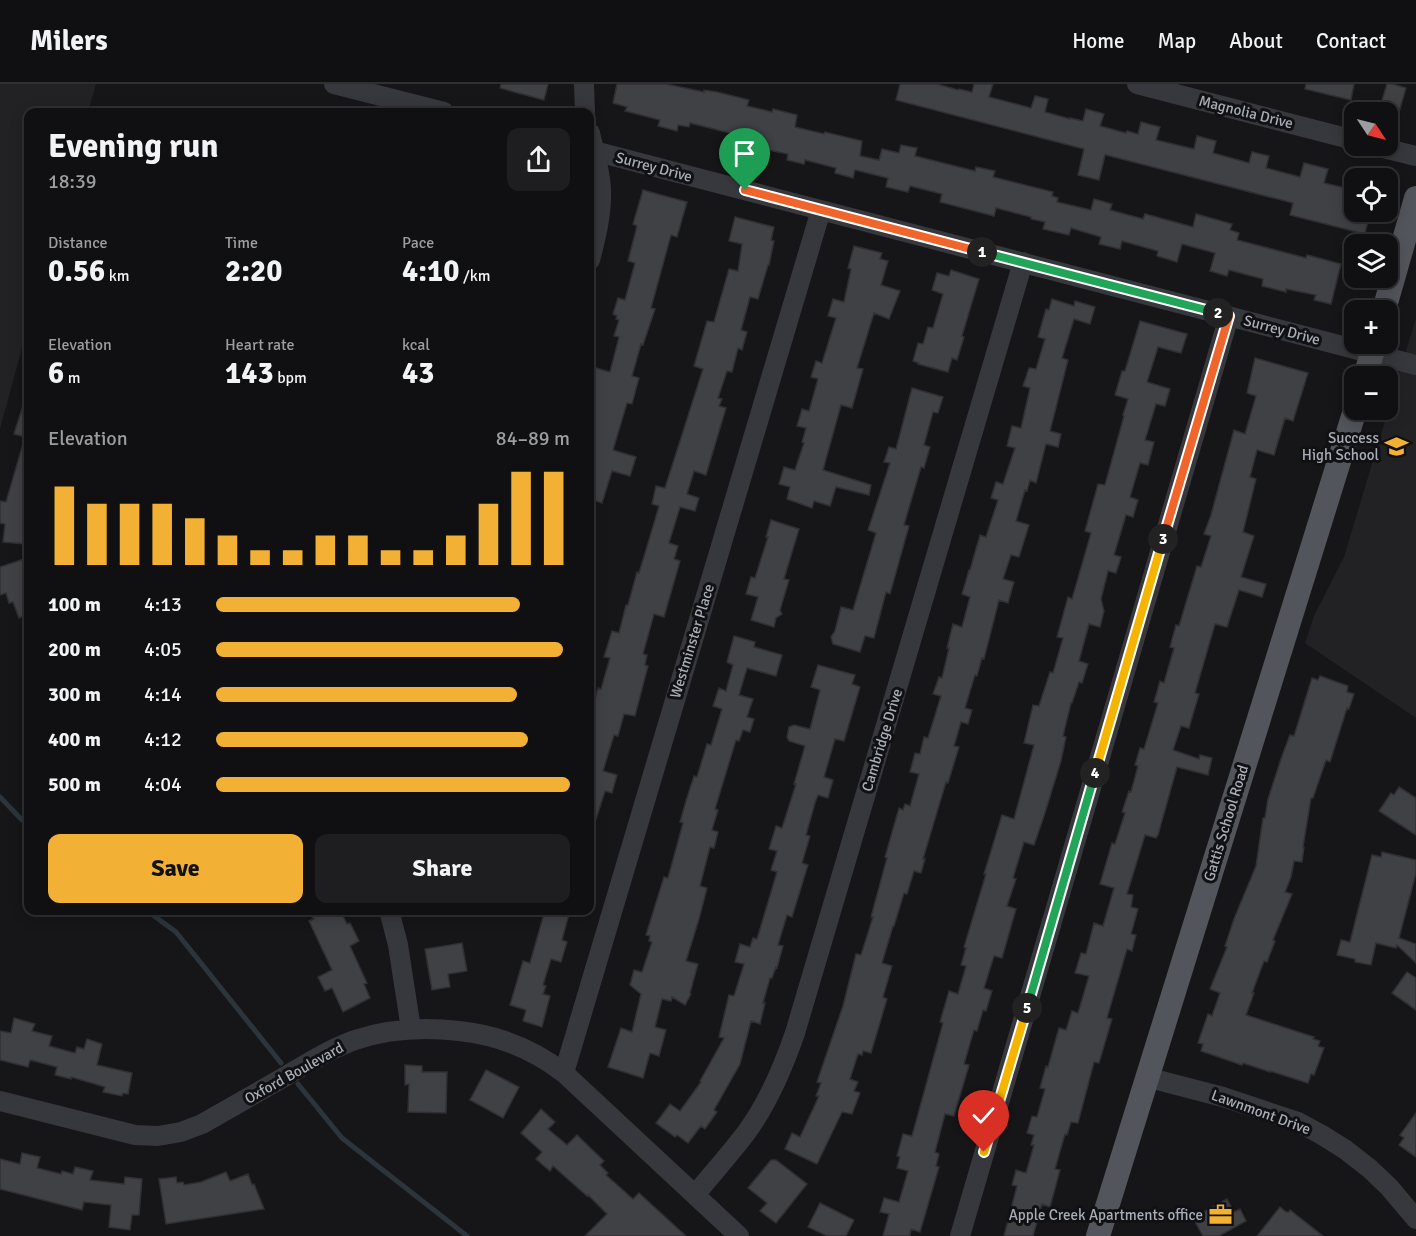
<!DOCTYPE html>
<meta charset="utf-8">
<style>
:root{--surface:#101012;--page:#1e1e20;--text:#f1f3f6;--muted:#9c9d9f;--line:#303032;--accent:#f2b134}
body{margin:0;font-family:Signika,sans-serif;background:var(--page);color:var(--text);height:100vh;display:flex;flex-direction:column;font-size:22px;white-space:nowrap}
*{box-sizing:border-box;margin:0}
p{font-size:20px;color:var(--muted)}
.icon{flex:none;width:33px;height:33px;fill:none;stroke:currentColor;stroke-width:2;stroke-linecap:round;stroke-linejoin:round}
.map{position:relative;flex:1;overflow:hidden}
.drawer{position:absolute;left:24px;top:24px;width:570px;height:807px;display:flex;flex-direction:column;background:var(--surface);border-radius:12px;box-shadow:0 3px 15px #0003,0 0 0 2px var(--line)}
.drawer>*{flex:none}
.needle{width:39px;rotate:125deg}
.fabs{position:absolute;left:1344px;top:18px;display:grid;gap:12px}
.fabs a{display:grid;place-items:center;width:54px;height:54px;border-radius:12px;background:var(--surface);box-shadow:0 3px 15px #0003,0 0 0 2px var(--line);font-size:30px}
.pin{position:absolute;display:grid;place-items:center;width:51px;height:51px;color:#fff;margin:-62px -26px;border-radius:50% 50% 50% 0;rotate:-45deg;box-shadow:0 0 6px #0007}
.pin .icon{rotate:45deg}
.km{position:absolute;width:30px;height:30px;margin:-15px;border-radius:50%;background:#222;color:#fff;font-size:16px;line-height:30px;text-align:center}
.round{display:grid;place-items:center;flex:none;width:63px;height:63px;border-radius:12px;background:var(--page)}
.head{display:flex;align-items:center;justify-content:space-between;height:102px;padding:0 24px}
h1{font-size:33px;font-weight:700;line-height:45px}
.figures{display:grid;grid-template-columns:repeat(3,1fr);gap:9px;height:102px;padding:6px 24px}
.figures div{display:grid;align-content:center}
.figures b{font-size:30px;font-weight:700}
.figures small{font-size:16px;font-weight:400}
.figures p{font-size:16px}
.chart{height:168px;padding:12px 24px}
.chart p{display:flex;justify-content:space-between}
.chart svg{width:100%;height:108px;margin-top:6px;stroke:var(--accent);stroke-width:6}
.action{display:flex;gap:12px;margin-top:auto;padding:12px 24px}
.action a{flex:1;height:69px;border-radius:12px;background:var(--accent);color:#111;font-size:24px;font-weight:700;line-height:69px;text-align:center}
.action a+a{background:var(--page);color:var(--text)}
ul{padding:0 24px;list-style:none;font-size:20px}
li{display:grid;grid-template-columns:96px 72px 1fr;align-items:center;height:45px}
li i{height:15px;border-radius:8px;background:var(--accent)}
header{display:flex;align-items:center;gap:36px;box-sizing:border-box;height:84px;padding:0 30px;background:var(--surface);border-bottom:2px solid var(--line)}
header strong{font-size:28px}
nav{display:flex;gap:33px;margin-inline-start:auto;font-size:21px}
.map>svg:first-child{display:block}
.built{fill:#222225}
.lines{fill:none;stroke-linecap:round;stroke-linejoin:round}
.stream{stroke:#2c353c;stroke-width:5}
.building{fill:#404145;stroke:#303034;stroke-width:1.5}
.minor{stroke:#37383d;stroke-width:20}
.major{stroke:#53555c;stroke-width:24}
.split-1-casing{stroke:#fff;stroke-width:12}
.split-2-casing{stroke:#fff;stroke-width:12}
.split-3-casing{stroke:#fff;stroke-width:12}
.split-4-casing{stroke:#fff;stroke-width:12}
.split-5-casing{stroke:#fff;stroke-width:12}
.split-6-casing{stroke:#fff;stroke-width:12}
.split-1{stroke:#f0652b;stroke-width:8}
.split-2{stroke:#22a559;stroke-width:8}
.split-3{stroke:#f0652b;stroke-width:8}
.split-4{stroke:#f5b400;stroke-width:8}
.split-5{stroke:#22a559;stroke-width:8}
.split-6{stroke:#f5b400;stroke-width:8}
.labels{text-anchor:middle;stroke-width:6;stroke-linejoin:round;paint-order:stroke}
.street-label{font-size:15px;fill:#a8adb8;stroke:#111113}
.poi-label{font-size:15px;fill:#a8adb8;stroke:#111113;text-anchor:end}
</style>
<header>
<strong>Milers</strong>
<nav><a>Home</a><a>Map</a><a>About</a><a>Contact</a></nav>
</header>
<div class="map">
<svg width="1416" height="1152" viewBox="0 0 1416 1152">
<rect width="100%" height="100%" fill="#161618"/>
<path class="built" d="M0,0H96L88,28H28V242L0,345Z
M1416,234V634L1305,559L1314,532L1344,473Z"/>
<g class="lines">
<path class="stream" d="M0,713L21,735L28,740
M146,826L176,848L281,979
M298,1000L342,1054L467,1152"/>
</g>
<path class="building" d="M501,0H548L544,16L500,4Z
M617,0H666L704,8V6L717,8L749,16L747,22L772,28L773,25L797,31L795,43L824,50L825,48L862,57L860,72L879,76L882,65L899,69L901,61L917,64L915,72L975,87L976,83L995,87L993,93L1053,108L1052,112L1058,114L1057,118L1091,126L1094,115L1112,120L1110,126L1143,135L1145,130L1193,143L1196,130L1232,140L1230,146L1239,149L1237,156L1306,174L1307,171L1341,180L1331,220L1314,216L1316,211L1286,205V208L1262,202L1263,195L1229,186L1227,192L1210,187L1215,169L1182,160L1177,178L1157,172L1158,167L1122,157L1120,165L1099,160L1101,153L1071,144L1069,151L1043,145L1045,138L1031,135V133L996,124L994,132L940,118L942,110L910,102L908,108L886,103L888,94L855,86L853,94L835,89L836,84L805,76L804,80L787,76L788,70L749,62L748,67L730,63L734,50L690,39L689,43L678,41L677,47L658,42L660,36L625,27L627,23L613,19Z
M900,0H937L958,6L959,5L972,8L974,0H993L989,13L1031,24L1035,12L1048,15L1045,28L1070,35V34L1083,37L1086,25L1104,30L1100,42L1126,49L1127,47L1138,50L1141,38L1160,43L1156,56L1194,65L1197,52L1216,57L1213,69L1249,79L1252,68L1269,72L1266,84L1300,93L1304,79L1328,85L1324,99L1354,106V128H1370L1365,150L1290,131L1293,119L1106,71H1105L1099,96L1078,91L1084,65L896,16Z
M1306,0H1354L1351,16L1305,5Z
M1387,0H1393L1406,4L1399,28L1380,23Z
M643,106L687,118L677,153L671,151L651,224L655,225L643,261L641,260L632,292L639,294L632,320L627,319L613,366L636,373L630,392L612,387L602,419L590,415V306L596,284L610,288L619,253L614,252L619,236L616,235L617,232L613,230L618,214L625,216L635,179L628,177L637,142L633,140Z
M735,133L774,143L771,156L774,157L769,181H768L758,215L750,213L741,246L747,248L742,266L738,264L732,288L727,287L718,314L722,315L719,322L726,324L706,391L694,387L687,410L699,414L695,427L680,423L669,459L678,462L674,475L680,477L664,533L654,530L643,570L647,571L645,581L648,582L635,632L624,630L618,652L614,651L603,687L617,691L612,709L605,707L592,748H590V627H592L598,604L601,605L610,574L604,573L612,547L619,549L626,521H628L637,488L639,489L655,436L659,422L652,420L656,402L665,404L703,285L694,282L707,237L714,238L729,185L738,187L742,160L729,157Z
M854,162L882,169L880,175L888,177L881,201L900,207L889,235L874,229L857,284L863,285L852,324L841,321L823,386L871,401L869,411L836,403L830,422L814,417L812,424L787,415L790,403L779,400L784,383L795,386L804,359L802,358L806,344L797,342L802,325L809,327L818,295L811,293L816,277L822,279L836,234L828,232L833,215L844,218L851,185L848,184Z
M951,186L979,195L962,252L964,253L957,276L952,274L948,288L918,280L919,279L913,277L918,259L923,260L928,243L933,244L943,210L932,206L937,189L949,192Z
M1052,215L1074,222L1075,217L1095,223L1090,240L1074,235L1062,274L1068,276L1050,347L1061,350L1058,363L1046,360L1036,399L1030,396L1027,407L1025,406L1016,437L1029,441L1019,473L1011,471L1003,495L1014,498L1008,519L999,516L984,575L982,574L977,592L975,591L965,624L972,626L968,640L961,638L954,662L959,663L948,699L946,698L923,775H925L921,789L914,787L907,810L904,809L894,842H893L882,879L892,882L883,913L887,915L871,969L863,967L862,971L858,970L850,995L858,998L854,1007L860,1009L852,1030L842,1028L817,1080L785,1065L792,1049L800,1053L819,1012H816L821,999L817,998L843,922L856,870L861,871L873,833H871L887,774L885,773L899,724L903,726L905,720L910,722L919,690L910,688L915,669L920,670L924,653L928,654L941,612L933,610L939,593L942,594L949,564H947L953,540L962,543L970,513L962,510L969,486H970L980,451L986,453L998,416L991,414L996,398L1003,400L1015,364L1007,362L1012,342L1021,344L1030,304L1023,302L1029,284L1036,285L1045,255L1038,253L1046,225L1049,226Z
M1140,237L1187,250L1181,269L1158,263L1147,298L1170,305L1165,322L1156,320L1145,356L1154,358L1148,381L1140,379L1130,413L1138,416L1133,433L1126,431L1114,471L1121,473L1116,489L1108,487L1101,515L1104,527L1100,543L1089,540L1079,577L1088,580L1082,599L1079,598L1072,619H1071L1063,652L1066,653L1061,677L1044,732L1034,761L1024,758L1013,794L1016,795L1007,822L1016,825L1002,874L994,872L984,904L992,907L986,927L983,926L977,947L974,946L964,980L969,981L954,1032L945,1030L935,1068L939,1070L936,1082L939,1083L920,1148L911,1145L910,1152H883L889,1130L880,1128L884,1114L899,1118L908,1087L897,1084L900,1073L897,1072L903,1050L912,1052L943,939L940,938L949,907L958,910L966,882L961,881L966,864L964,863L986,790H984L1002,731L1014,735L1034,661L1024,659L1033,621L1039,622L1050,588L1053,589L1063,554L1057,553L1068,513L1072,515L1091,449L1085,447L1098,400L1105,401L1124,332L1123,331L1128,315L1115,311L1122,287H1125Z
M1255,274L1308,289L1293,337L1285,334L1274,371L1257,366L1250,393L1256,395L1243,448L1254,452L1241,493L1266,500L1262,513L1239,506L1227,543L1215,540L1195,609L1199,610L1189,644L1181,642L1173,666L1199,675L1200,671L1212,674L1208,691L1177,683L1158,751L1156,754L1145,751L1127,810L1133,811L1131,823L1138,825L1131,850L1136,851L1132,867L1127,865L1107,934L1112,935L1099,979L1094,978L1078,1039L1071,1038L1067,1051L1065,1050L1055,1085L1060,1086L1050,1123L1042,1120L1033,1152H1004L1017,1102L1012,1101L1016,1086L1026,1089L1034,1061H1031L1034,1051L1027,1049L1032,1032L1037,1033L1045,1005L1040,1004L1046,982L1048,983L1059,944L1066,946L1072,927L1078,929L1089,892L1075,889L1081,869L1086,870L1094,839L1103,842L1114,804L1100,800L1112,759L1115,760L1125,729L1122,728L1129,707L1131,708L1138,682L1135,681L1140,664L1144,665L1148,652L1158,619L1154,618L1160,597L1164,599L1174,564L1170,563L1176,541L1179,542L1197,482L1201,483L1211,452L1204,450L1211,431L1234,346L1245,350L1256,312L1247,309Z
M912,304L943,313L938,329L933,328L924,361L930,363L924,384L921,383L904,441L909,442L890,510L886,508L874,554L865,552L860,568L833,560L831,553L835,547L841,523L853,526L876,449L868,446L890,379L884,378L889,363L896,365Z
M25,315H28V440L26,460L3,458L5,440L0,439V417L6,418L25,353L14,350Z
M771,436L799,445L784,495L789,496L780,526L782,530L776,534L774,543L751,536L758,513L746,510L751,493L755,494L768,453H766Z
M24,475L28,492V530L19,534L13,518L9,519L6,509L0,511V483Z
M734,552L755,558L754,563L782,571L776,592L747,584L739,611L753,615L747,633L754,635L750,648L743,646L739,657L736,656L715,725L718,726L712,746L718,748L714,764L710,763L700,802L707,804L699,835L686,877L698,880L690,909L691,910L685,921L672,913L671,917L662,915L655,943L666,946L659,972L650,969L643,994L608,983L621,944L632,948L641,910L630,901L634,886L642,888L652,858L649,857L650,852L646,851L664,793L668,794L683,739L680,738L686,717L694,692L697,693L707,660L711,661L722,625L713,622L719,604L726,607L733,581L727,578Z
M818,581L855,591L852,600L860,603L844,657L835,655L824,693L833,696L828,714L818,711L815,719L806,751L810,752L802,779L808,781L792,833L787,831L778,861L783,862L777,884L776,883L772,894H770L763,919H765L760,940L751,937L740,980L714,1026L717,1028L705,1045L701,1042L688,1059L677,1051L675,1053L656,1039L670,1020L680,1027L701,998L700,997L724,954L719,953L729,911L734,912L744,880L735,878L740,860L750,863L753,854L757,855L777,788L771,786L777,767L769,765L776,742L782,744L796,700H794L805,662L789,657L787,653L789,643L794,641L810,645L820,606L811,603Z
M1320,592L1348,602L1347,608L1354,610L1349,625L1347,624L1330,678L1326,676L1313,714H1311L1303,763H1304L1302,778L1294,777L1291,793L1285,808L1292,810L1273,856L1275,857L1267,878L1264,877L1252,909H1254L1246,931L1314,953L1313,955L1320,957L1318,962L1324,964L1314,991L1311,990L1308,999L1270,987V988L1243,979L1242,981L1201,967L1203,960L1198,959L1208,930L1212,932L1220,909L1210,905L1227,863L1225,862L1234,835L1256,782L1263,734H1265L1268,715L1282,672L1290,651L1294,652L1312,594L1318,596Z
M1399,703L1416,714V751L1379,727L1391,709L1394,711Z
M1382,768L1416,776V789L1399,854L1416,860V879L1397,861L1396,864L1376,859L1371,881L1355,878V875L1337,871L1341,856L1350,858L1372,771L1381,773Z
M306,826H340L347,840L350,839L359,857L350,862L367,899L364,900L370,914L343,928L332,904L325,907L318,893L332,886L309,837L314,835Z
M545,826H570L562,856L567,858L561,878L551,875L543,901L546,902L543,910L550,912L542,943L523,937L526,926L510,921L523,877L530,879Z
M462,859L467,887L448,890L450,903L432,906L425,865Z
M1407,888L1416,894V926L1392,909Z
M14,934L35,940L32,947L52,952L49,962L75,969L77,963L84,965L87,955L102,960L97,981L132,989L128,1010L123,1009L122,1012L103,1008L105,1003L71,993V995L55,991L57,983L30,976L28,983L0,976V947L11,949Z
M405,981L422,982V988H447L446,1029L408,1028L409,1000L405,1001Z
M486,986L519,1003L503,1034L470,1016Z
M541,1025L555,1038L548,1045L567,1061L577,1051L604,1077L600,1081L608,1089L606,1091L633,1115L639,1109L686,1152H585L607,1130L588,1111L587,1112L553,1082L550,1087L536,1075L542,1068L521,1049Z
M1416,1029V1073L1399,1061L1404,1054L1400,1051Z
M22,1069L40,1073L37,1084L61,1090L62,1087L73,1090L75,1083L93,1087L90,1096L124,1100L125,1093L142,1095L139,1131H132L130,1146L109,1143L111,1121L84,1118L82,1126L0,1105V1075L20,1080Z
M771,1076H776L807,1100L776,1139L760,1127L767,1119L748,1104Z
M226,1088L230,1097L248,1090L252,1101L254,1100L264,1125L166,1140L159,1095L176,1093L177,1099L183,1098L184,1101L201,1098Z
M1227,1115L1234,1128L1240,1125L1246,1137L1219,1152H1203L1193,1134Z
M820,1119L854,1136L846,1152H827L808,1143Z
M1280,1123L1286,1128H1289L1290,1126L1323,1152H1257Z"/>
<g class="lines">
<path class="minor" d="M334,0L444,28
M584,0L585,28
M1137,0L1354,56
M590,49C594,67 600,86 601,105C602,129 596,153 590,176
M1375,62L1416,72
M590,66L1416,281
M389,826L398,861L411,945
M564,989L821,126
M1146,993L1223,1013L1298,1038L1322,1051L1346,1066L1369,1084L1389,1103L1416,1135
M0,1017L135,1051L158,1052L181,1048L202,1040C230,1024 258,1008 286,992C308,979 330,965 355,956C388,945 424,943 459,947C498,951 533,965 564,989L739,1152
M695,1111C712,1090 730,1070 746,1049C768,1019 783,984 795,949L1023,178
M960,1152L1229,232"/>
<path class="major" d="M1384,226L1416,114
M1365,292L1375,260
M1098,1152L1355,326"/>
</g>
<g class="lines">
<defs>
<path id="split-1" d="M745,106L982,168"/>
<path id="split-2" d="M982,168L1218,229"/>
<path id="split-3" d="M1163,455L1229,232L1218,229"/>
<path id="split-4" d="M1095,689L1163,455"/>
<path id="split-5" d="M1027,924L1095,689"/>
<path id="split-6" d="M984,1068L1027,924"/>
</defs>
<use href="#split-1" class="split-1-casing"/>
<use href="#split-2" class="split-2-casing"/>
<use href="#split-3" class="split-3-casing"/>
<use href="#split-4" class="split-4-casing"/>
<use href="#split-5" class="split-5-casing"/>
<use href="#split-6" class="split-6-casing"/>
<use href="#split-1" class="split-1"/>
<use href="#split-2" class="split-2"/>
<use href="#split-3" class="split-3"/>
<use href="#split-4" class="split-4"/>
<use href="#split-5" class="split-5"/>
<use href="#split-6" class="split-6"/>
</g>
<defs>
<symbol id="school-bare" viewBox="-9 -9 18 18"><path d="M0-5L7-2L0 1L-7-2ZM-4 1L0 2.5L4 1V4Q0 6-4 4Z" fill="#f2b134" stroke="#111113" stroke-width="2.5" paint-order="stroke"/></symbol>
<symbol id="office-bare" viewBox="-9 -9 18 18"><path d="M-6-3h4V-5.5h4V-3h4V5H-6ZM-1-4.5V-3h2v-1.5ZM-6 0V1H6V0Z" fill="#f2b134" stroke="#111113" stroke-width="2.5" paint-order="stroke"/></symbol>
</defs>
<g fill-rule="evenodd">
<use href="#school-bare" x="1380" y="346" width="33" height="33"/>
<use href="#office-bare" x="1204" y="1114" width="33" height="33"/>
</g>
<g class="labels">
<g class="street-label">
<text transform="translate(1246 28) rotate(14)" y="5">Magnolia Drive</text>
<text transform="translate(654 83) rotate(15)" y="5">Surrey Drive</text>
<text transform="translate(1282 246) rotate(15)" y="5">Surrey Drive</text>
<text transform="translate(692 557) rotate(-73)" y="5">Westminster Place</text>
<text transform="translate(882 656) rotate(-73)" y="5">Cambridge Drive</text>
<text transform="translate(1226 739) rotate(-73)" y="5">Gattis School Road</text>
<text transform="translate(294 989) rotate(-29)" y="5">Oxford Boulevard</text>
<text transform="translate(1261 1028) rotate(20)" y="5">Lawnmont Drive</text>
</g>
<g class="poi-label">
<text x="1379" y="359">Success<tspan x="1379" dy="17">High School</tspan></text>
<text x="1203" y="1136">Apple Creek Apartments office</text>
</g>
</g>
</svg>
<div class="fabs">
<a><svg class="needle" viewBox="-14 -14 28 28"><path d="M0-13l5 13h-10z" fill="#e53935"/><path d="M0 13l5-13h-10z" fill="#9c9d9f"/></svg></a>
<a><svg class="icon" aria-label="locate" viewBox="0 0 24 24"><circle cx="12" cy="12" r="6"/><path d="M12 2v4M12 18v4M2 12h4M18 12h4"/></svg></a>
<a><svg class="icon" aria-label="layers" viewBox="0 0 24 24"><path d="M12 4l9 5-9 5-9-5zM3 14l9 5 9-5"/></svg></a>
<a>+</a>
<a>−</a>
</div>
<div class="pin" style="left:745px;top:106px;background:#1e9e55"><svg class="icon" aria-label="arrive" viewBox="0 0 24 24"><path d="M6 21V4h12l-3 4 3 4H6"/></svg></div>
<div class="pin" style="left:984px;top:1068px;background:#d93025"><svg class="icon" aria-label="check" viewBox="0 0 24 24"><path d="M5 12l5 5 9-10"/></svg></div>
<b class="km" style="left:982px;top:168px">1</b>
<b class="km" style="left:1218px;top:229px">2</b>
<b class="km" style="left:1163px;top:455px">3</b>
<b class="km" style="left:1095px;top:689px">4</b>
<b class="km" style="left:1027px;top:924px">5</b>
<section class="drawer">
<div class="head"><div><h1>Evening run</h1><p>18:39</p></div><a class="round"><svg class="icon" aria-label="share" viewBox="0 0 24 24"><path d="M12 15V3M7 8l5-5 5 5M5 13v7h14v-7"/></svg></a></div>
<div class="figures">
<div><p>Distance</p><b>0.56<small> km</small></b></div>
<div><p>Time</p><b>2:20</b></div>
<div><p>Pace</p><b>4:10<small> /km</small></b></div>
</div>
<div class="figures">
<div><p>Elevation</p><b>6<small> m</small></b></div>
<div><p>Heart rate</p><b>143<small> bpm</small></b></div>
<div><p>kcal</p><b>43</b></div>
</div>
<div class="chart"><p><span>Elevation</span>84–89 m</p>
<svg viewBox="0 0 160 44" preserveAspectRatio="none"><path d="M5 44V12M15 44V19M25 44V19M35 44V19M45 44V25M55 44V32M65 44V38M75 44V38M85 44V32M95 44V32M105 44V38M115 44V38M125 44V32M135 44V19M145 44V6M155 44V6"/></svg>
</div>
<ul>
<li><b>100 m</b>4:13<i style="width:86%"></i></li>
<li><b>200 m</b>4:05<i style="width:98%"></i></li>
<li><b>300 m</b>4:14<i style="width:85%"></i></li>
<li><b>400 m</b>4:12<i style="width:88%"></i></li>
<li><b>500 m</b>4:04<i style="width:100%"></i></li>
</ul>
<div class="action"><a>Save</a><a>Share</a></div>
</section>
</div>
